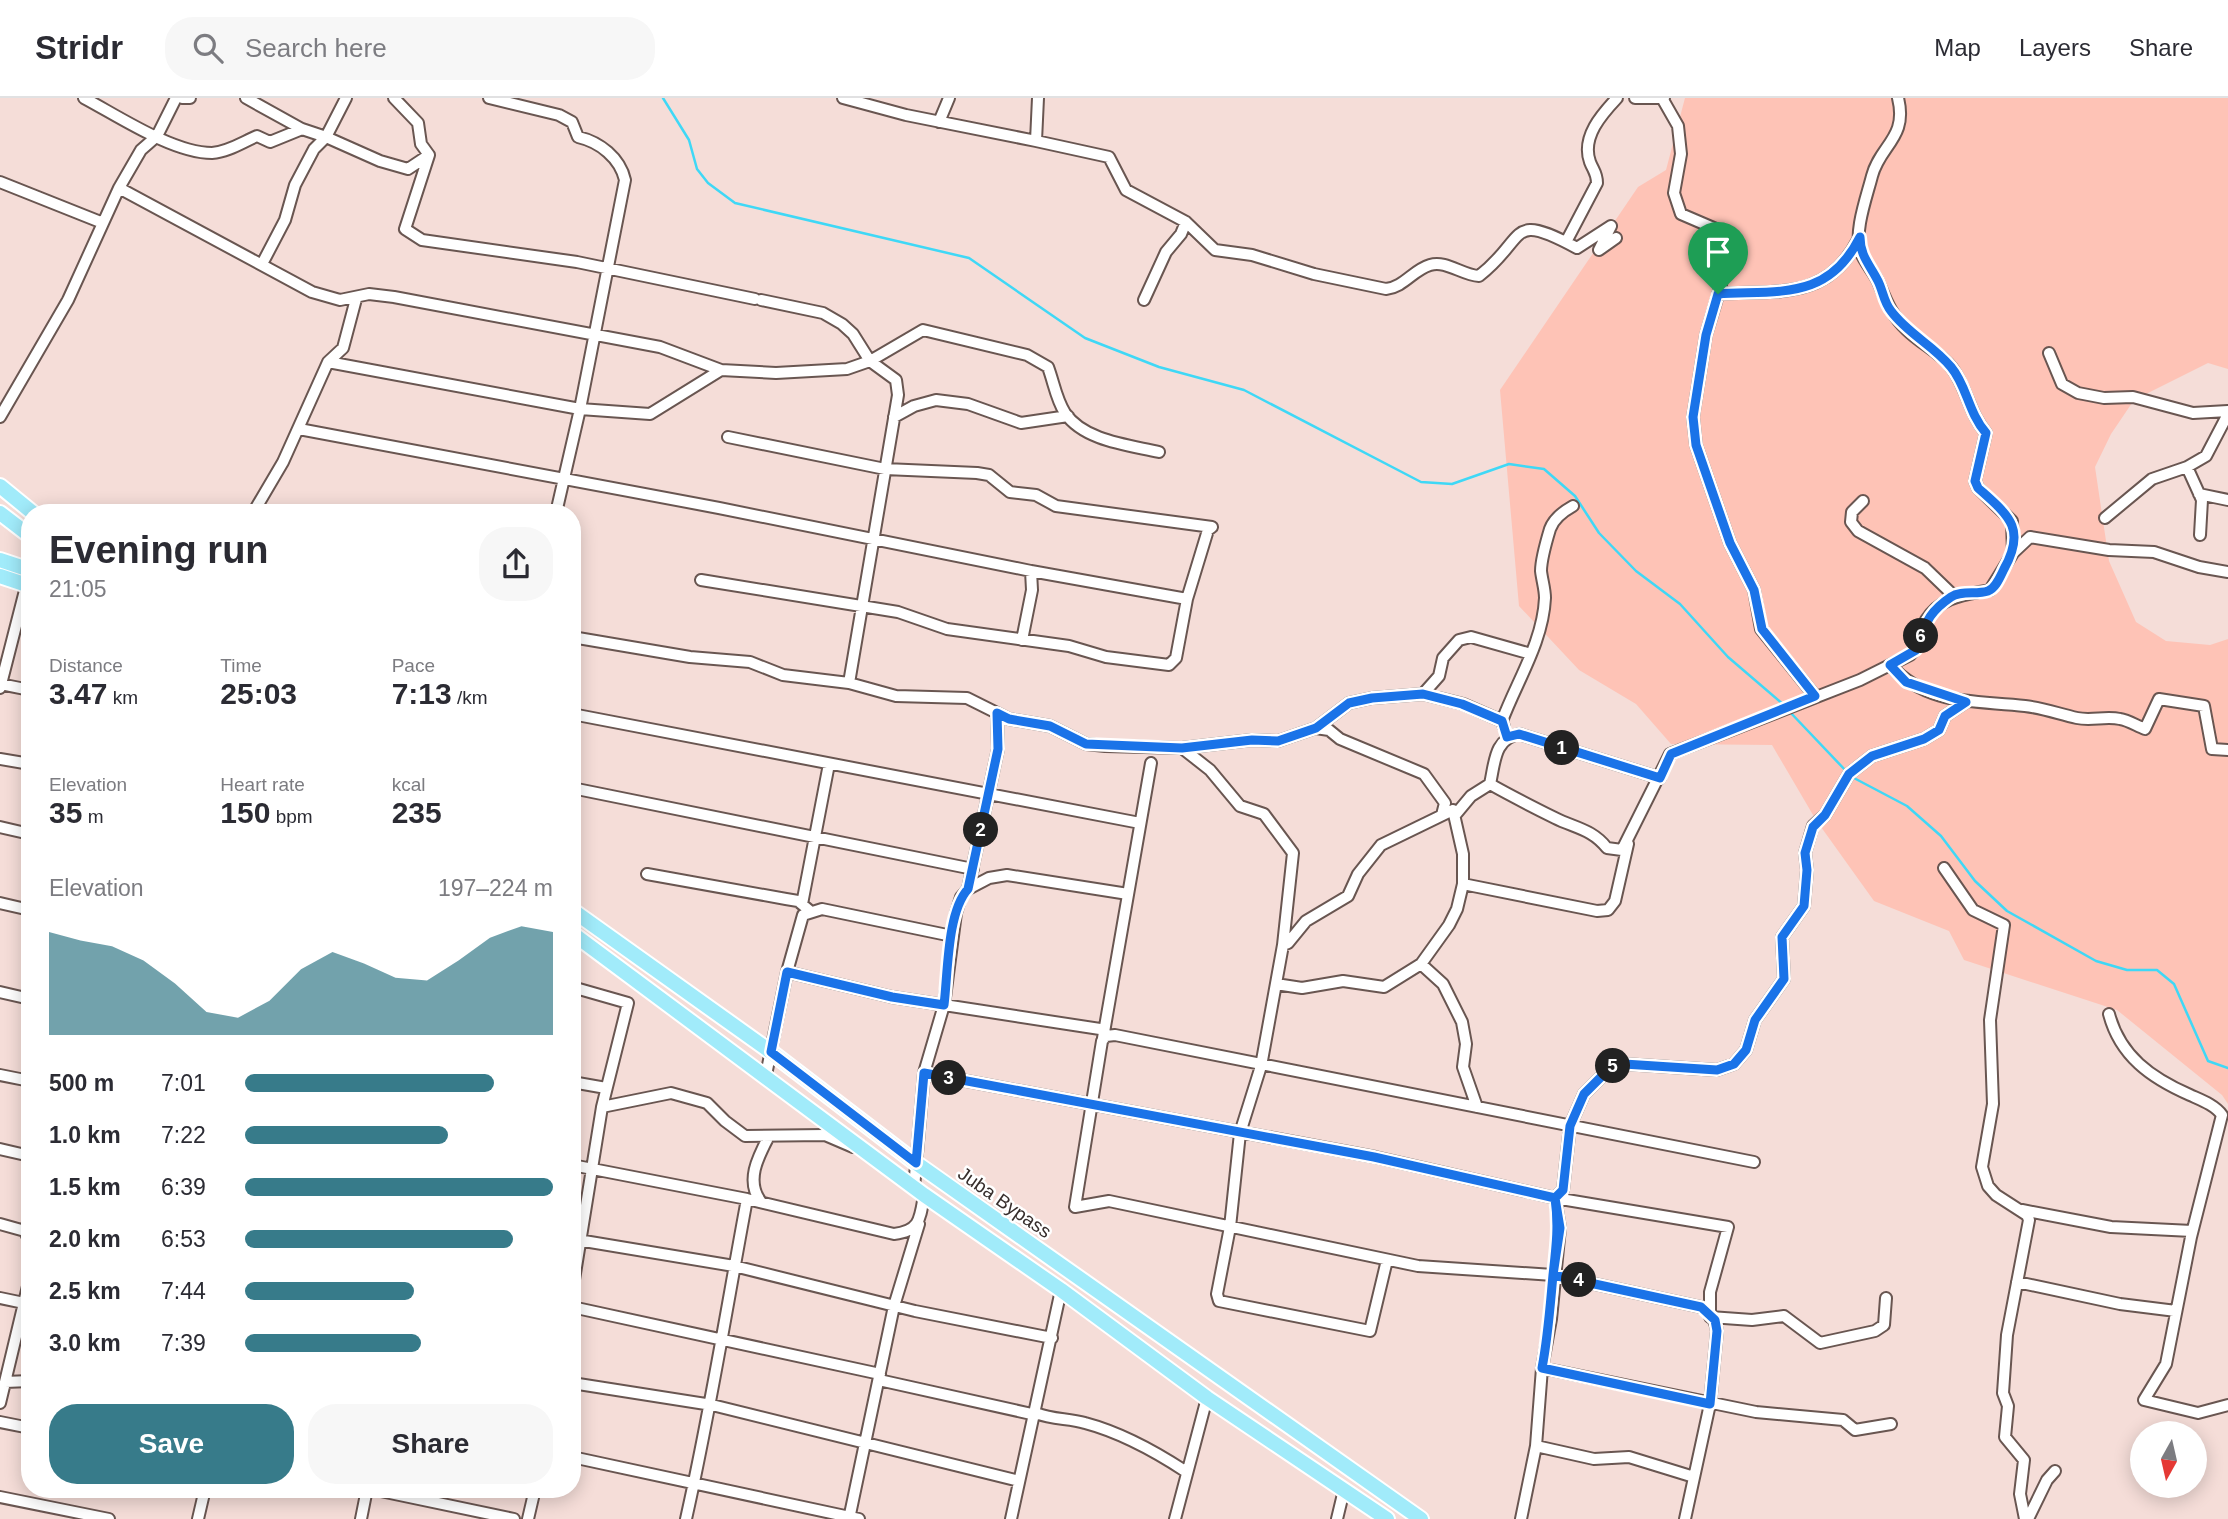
<!DOCTYPE html>
<meta charset="utf-8">
<style>
:root{--surface:#fff;--page:#f7f7f7;--text:#2b2b33;--muted:#7c7c81;--line:#e1e1e2;--accent:#377b8a}
body{margin:0;font-family:Arial,sans-serif;background:var(--page);color:var(--text);height:100vh;display:flex;flex-direction:column;font-size:26px;white-space:nowrap}
*{box-sizing:border-box;margin:0}
p{font-size:23px;color:var(--muted)}
.icon{flex:none;width:38px;height:38px;fill:none;stroke:currentColor;stroke-width:2;stroke-linecap:round;stroke-linejoin:round}
.map{position:relative;flex:1;overflow:hidden}
.side{position:absolute;left:21px;top:406px;width:560px;height:994px;display:flex;flex-direction:column;background:var(--surface);border-radius:28px;box-shadow:0 4px 18px #0003}
.side>*{flex:none}
.needle{width:46px;rotate:188deg}
.fabs{position:absolute;left:2130px;top:1323px;display:grid;gap:14px}
.fabs a{display:grid;place-items:center;width:77px;height:77px;border-radius:50%;background:var(--surface);box-shadow:0 4px 18px #0003;font-size:35px}
.pin{position:absolute;display:grid;place-items:center;width:60px;height:60px;color:#fff;margin:-72px -30px;border-radius:50% 50% 50% 0;rotate:-45deg;box-shadow:0 0 7px #0007}
.pin .icon{rotate:45deg}
.km{position:absolute;width:35px;height:35px;margin:-18px;border-radius:50%;background:#222;color:#fff;font-size:19px;line-height:35px;text-align:center}
.round{display:grid;place-items:center;flex:none;width:74px;height:74px;border-radius:28px;background:var(--page)}
.summary{display:flex;align-items:center;justify-content:space-between;height:119px;padding:0 28px}
h1{font-size:38px;font-weight:700;line-height:52px}
.figures{display:grid;grid-template-columns:repeat(3,1fr);gap:10px;height:119px;padding:7px 28px}
.figures div{display:grid;align-content:center}
.figures b{font-size:30px;font-weight:700}
.figures small{font-size:19px;font-weight:400}
.figures p{font-size:19px}
.chart{height:196px;padding:14px 28px}
.chart p{display:flex;justify-content:space-between}
.chart svg{width:100%;height:126px;margin-top:7px;fill:var(--accent);opacity:.7}
.cta{display:flex;gap:14px;margin-top:auto;padding:14px 28px}
.cta a{flex:1;height:80px;border-radius:28px;background:var(--accent);color:#fff;font-size:28px;font-weight:700;line-height:80px;text-align:center}
.cta a+a{background:var(--page);color:var(--text)}
ul{padding:0 28px;list-style:none;font-size:23px}
li{display:grid;grid-template-columns:112px 84px 1fr;align-items:center;height:52px}
li i{height:18px;border-radius:9px;background:var(--accent)}
header{display:flex;align-items:center;gap:42px;box-sizing:border-box;height:98px;padding:0 35px;background:var(--surface);border-bottom:2px solid var(--line)}
header strong{font-size:33px}
nav{display:flex;gap:38px;margin-inline-start:auto;font-size:24px}
.search{width:490px;height:63px;background:var(--page);display:flex;align-items:center;gap:18px;box-sizing:border-box;padding:0 24px;border-radius:28px;color:var(--muted);font-size:26px}
.map>svg:first-child{display:block}
.green{fill:#fec3b6}
.lines{fill:none;stroke-linecap:round;stroke-linejoin:round}
.stream{stroke:#3fd8f6;stroke-width:2.5}
.minor-casing{stroke:#695651;stroke-width:14}
.major-casing{stroke:#fff;stroke-width:18}
.minor{stroke:#fff;stroke-width:10}
.major{stroke:#a1ebfa;stroke-width:14}
.route-casing{stroke:#fff;stroke-width:14}
.route{stroke:#1a73e8;stroke-width:9}
.labels{text-anchor:middle;stroke-width:5;stroke-linejoin:round;paint-order:stroke}
.street-label{font-size:19px;fill:#372e2c;stroke:#fff}
</style>
<header>
<strong>Stridr</strong>
<div class="search"><svg class="icon" aria-label="search" viewBox="0 0 24 24"><circle cx="10" cy="10" r="6"/><path d="M15 15l6 6"/></svg>Search here</div>
<nav><a>Map</a><a>Layers</a><a>Share</a></nav>
</header>
<div class="map">
<svg width="2228" height="1421" viewBox="0 0 2228 1421">
<rect width="100%" height="100%" fill="#f5ddd8"/>
<path class="green" d="M1685,0H2228V271L2208,265L2134,302L2111,336L2095,369L2109,463L2136,524L2166,543L2210,547L2228,541V1006L2222,997L2117,912L1964,862L1949,833L1874,803L1816,722L1772,647L1671,646L1636,606L1579,572L1519,508L1500,292L1638,89L1666,72Z"/>
<g class="lines">
<path class="stream" d="M663,0L689,42L697,71L708,85L735,105L969,160L1085,240L1159,269L1244,292L1421,384L1452,386L1509,366L1544,371L1575,398L1599,435L1636,473L1680,506L1728,559L1785,608
M1789,613L1847,674
M1852,679L1907,708L1941,738L1975,783L2007,813L2096,863L2127,872H2157L2174,886L2208,963L2228,970"/>
<defs>
<path id="minor" d="M84,0C118,18 173,55 212,55C228,54 243,44 257,38L270,44L302,31
M182,0H190
M246,0L302,31L326,39L346,0
M394,0L418,25L421,46L429,57L405,131L422,142L577,164L755,201
M843,0L906,17L1036,43
M1038,0L1036,43L1109,59L1126,92L1186,124L1215,152L1252,157L1314,176L1386,191C1404,189 1413,172 1430,167C1446,162 1462,177 1479,178C1528,140 1507,112 1577,150L1611,128L1599,152L1616,140
M1635,0H1664
M1662,0L1678,28L1681,56L1674,95L1681,116L1716,131L1725,157L1721,187L1706,237L1693,319L1696,347L1730,445L1754,492L1761,531L1815,598
M1898,0C1908,40 1880,47 1872,78C1867,98 1853,135 1861,155C1866,167 1876,176 1880,188C1887,205 1893,219 1907,232C1921,246 1940,254 1952,270C1967,290 1969,315 1986,335L1975,383L1978,390L2012,423L2013,455
M939,24L949,0
M0,84L103,125
M119,90L312,194L340,202L369,196L394,199L660,249L721,272
M1566,144L1597,85C1597,75 1593,72 1590,64C1581,39 1602,16 1617,0
M262,166L285,122L295,87L314,51L326,39L380,63L408,71L429,57
M1718,196C1777,192 1827,203 1858,142
M761,202L823,215L842,226L853,236L870,263L896,282L898,297L849,585
M1144,202L1166,154L1181,136L1186,124
M2049,255L2062,286L2078,295L2104,300L2133,299L2193,315L2228,313
M328,264L580,311L625,82C620,60 600,44 578,39L572,24L559,17L489,0
M0,319L68,202L119,90L141,52L157,38L176,0
M894,319L914,308L936,302L968,306L1021,325L1068,318
M299,331L719,410L1031,473L1032,492L1022,542
M2187,369L2202,402L2200,437
M2199,396L2228,402
M1863,403L1852,414L1851,424L1858,433L1925,470L1953,497
M253,415L283,364L328,264L343,250L356,201
M556,415L580,311L650,316L721,272L776,275L847,271L870,263L923,232L1027,257L1048,269C1054,285 1056,301 1065,315C1084,343 1129,347 1159,354
M2105,420L2152,381L2187,369L2206,358L2228,316
M1031,473L1187,501
M701,482L898,514L947,531L1069,548L1106,559L1169,567L1176,560L1187,501L1208,432L1212,429L1056,408L1036,397L1010,394L989,377L977,375L885,371L728,339
M572,539L690,559L750,564L783,577L849,585L896,598L967,600L1009,621L1050,628L1086,646L1105,648L1182,650L1252,642L1278,643L1316,630L1349,605L1372,600L1423,596L1463,606L1502,623
M1890,567C1928,608 1974,602 2025,608C2043,610 2059,616 2077,620C2091,623 2106,618 2120,621C2128,622 2137,628 2145,631L2159,601L2204,608L2212,651L2228,652
M0,586L30,592
M0,590L30,473
M1423,596L1439,578L1443,560L1459,542L1471,539L1531,556
M572,616L1140,725
M1504,629L1502,623C1517,583 1543,544 1545,500C1545,491 1542,482 1541,473C1541,462 1547,441 1550,431C1554,420 1564,413 1573,408
M1316,630L1329,632L1340,641L1424,676L1445,705L1442,717
M1182,650L1210,672L1240,708L1264,716L1293,755L1283,847L1261,968L1240,1035L1230,1129L1217,1196L1219,1203L1370,1233L1387,1162
M0,661L30,666
M1490,686C1511,698 1533,709 1555,720C1575,730 1592,731 1607,750L1622,752L1670,656L1860,582L1910,557C1921,547 1919,534 1926,522C1941,498 1965,497 1990,492L2013,455L2030,439L2109,452L2154,454L2199,469L2228,474
M572,690L973,771
M1456,716L1471,698L1490,686C1495,664 1494,641 1519,636L1660,680
M0,729L30,736
M1944,770L1973,812L2004,827L1990,922L1993,1006L1982,1069L1988,1088L1996,1097L2027,1117L2029,1122L2007,1237L2003,1295L2008,1308L2005,1339L2024,1362L2020,1396L2025,1421
M647,776L786,801L798,803L810,813
M1463,786L1597,813L1608,812L1615,803L1628,746
M968,791L998,651L997,615
M0,805L30,812
M802,806L829,666
M1421,866L1443,886L1462,924L1466,946L1463,969L1477,1009
M787,874L892,899L1100,931
M1276,886L1302,890L1343,883L1384,889L1421,866L1449,827L1457,811L1463,786V756L1453,712L1381,747L1358,776L1348,798L1306,823L1288,845L1283,847
M572,889L628,905L602,1009L572,1194
M0,894L30,901
M2109,916C2120,958 2151,980 2190,997C2201,1002 2215,1007 2222,1017L2191,1139L2166,1266L2144,1302L2198,1315L2228,1307
M1103,940L1151,665
M924,975L1375,1059L1555,1100L1728,1129L1710,1194V1218
M0,977L30,983
M766,977L787,874L803,817L822,811L952,838
M572,984L606,990
M602,1009L671,995L707,1005L725,1023L745,1038L825,1037L853,1049
M0,1051L30,1058
M572,1067L747,1101L894,1136C920,1133 920,1121 924,1097
M914,1090L924,975L944,907L956,815L961,799L968,791L989,780L1007,777L1128,796
M761,1104C745,1083 758,1059 769,1038
M2022,1112L2111,1129L2192,1133
M30,1121L25,1133L30,1144
M0,1126L25,1133
M572,1141L734,1168L915,1213L1052,1240
M2017,1184L2120,1206L2176,1213
M0,1200L24,1205
M572,1209L880,1276
M1710,1219L1752,1222L1784,1218L1820,1245L1875,1233L1884,1227L1886,1200
M1542,1270L1756,1314L1843,1322L1855,1332L1891,1326
M879,1282L1036,1317
M5,1284L30,1283
M572,1285L712,1307L1019,1383
M0,1305L30,1180
M1036,1315C1053,1322 1068,1320 1085,1325C1119,1334 1156,1354 1185,1373
M0,1324L30,1330
M1536,1348L1594,1361L1629,1359L1694,1379
M572,1359L859,1421
M371,1391L514,1421
M0,1399L109,1421
M198,1421L205,1391
M361,1421L367,1391
M528,1421L535,1391
M686,1421C710,1315 727,1208 747,1101
M849,1421L894,1208L919,1126
M1011,1421L1061,1192
M1175,1421L1207,1300
M1337,1421L1344,1392
M1521,1421L1536,1348L1542,1270L1551,1221L1560,1130L1555,1100L1563,1092L1570,1028L1584,996L1612,968L1624,966L1717,972L1734,966L1746,952L1755,922L1784,881L1782,839L1804,808L1807,772L1805,755L1813,728L1825,717L1849,676L1872,658L1924,641L1939,632L1945,618L1966,604
M1685,1421L1710,1306L1717,1233C1715,1221 1711,1216 1701,1209L1553,1177L1418,1168L1109,1103L1075,1109L1102,943L1106,938L1115,937L1754,1064
M2028,1421L2047,1382L2055,1373"/>
<path id="major" d="M0,388L33,415
M0,415L30,438
M0,462L30,472
M0,478L30,488
M572,812L771,954L916,1065L1421,1421
M572,835L924,1097L1061,1192L1207,1300L1387,1421"/>
</defs>
<use href="#minor" class="minor-casing"/>
<use href="#major" class="major-casing"/>
<use href="#minor" class="minor"/>
<use href="#major" class="major"/>
</g>
<g class="lines">
<defs>
<path id="route" d="M1718,196L1706,237L1693,319L1696,347L1730,445L1754,492L1762,531L1815,598L1671,656L1660,680L1519,636L1507,639L1502,623L1462,606L1423,596L1372,600L1349,605L1316,630L1278,643L1252,642L1182,650L1086,646L1050,628L1009,621L997,615L998,651L968,791C947,814 948,875 944,907L892,899L787,874L771,954L916,1065L924,975L1374,1059L1555,1100L1560,1130L1553,1177L1701,1209L1715,1222L1717,1233L1710,1306L1542,1270C1548,1239 1550,1209 1553,1177C1556,1150 1559,1128 1555,1100L1563,1092L1570,1028L1584,996L1612,968L1624,966L1717,972L1734,966L1746,952L1755,922L1784,881L1782,839L1804,808L1807,772L1805,755L1813,729L1825,717L1849,676L1872,658L1924,641L1939,632L1945,618L1966,604L1906,584L1890,567L1916,552C1926,527 1926,516 1951,499C1961,492 1977,497 1988,493C1996,490 2000,479 2004,471C2027,430 2008,417 1978,390L1975,383L1986,335C1968,314 1967,288 1951,269C1933,247 1908,236 1891,213C1884,205 1883,193 1878,183C1870,167 1860,158 1860,139C1828,203 1779,192 1718,196"/>
</defs>
<use href="#route" class="route-casing"/>
<use href="#route" class="route"/>
</g>
<g class="labels">
<g class="street-label">
<text transform="translate(1005 1104) rotate(35)" y="7">Juba Bypass</text>
</g>
</g>
</svg>
<div class="fabs">
<a><svg class="needle" viewBox="-14 -14 28 28"><path d="M0-13l5 13h-10z" fill="#e53935"/><path d="M0 13l5-13h-10z" fill="#7c7c81"/></svg></a>
</div>
<div class="pin" style="left:1718px;top:196px;background:#1e9e55"><svg class="icon" aria-label="arrive" viewBox="0 0 24 24"><path d="M6 21V4h12l-3 4 3 4H6"/></svg></div>
<b class="km" style="left:1562px;top:650px">1</b>
<b class="km" style="left:981px;top:732px">2</b>
<b class="km" style="left:949px;top:980px">3</b>
<b class="km" style="left:1579px;top:1182px">4</b>
<b class="km" style="left:1613px;top:968px">5</b>
<b class="km" style="left:1921px;top:538px">6</b>
<section class="side">
<div class="summary"><div><h1>Evening run</h1><p>21:05</p></div><a class="round"><svg class="icon" aria-label="share" viewBox="0 0 24 24"><path d="M12 15V3M7 8l5-5 5 5M5 13v7h14v-7"/></svg></a></div>
<div class="figures">
<div><p>Distance</p><b>3.47<small> km</small></b></div>
<div><p>Time</p><b>25:03</b></div>
<div><p>Pace</p><b>7:13<small> /km</small></b></div>
</div>
<div class="figures">
<div><p>Elevation</p><b>35<small> m</small></b></div>
<div><p>Heart rate</p><b>150<small> bpm</small></b></div>
<div><p>kcal</p><b>235</b></div>
</div>
<div class="chart"><p><span>Elevation</span>197–224 m</p>
<svg viewBox="0 0 160 44" preserveAspectRatio="none"><path d="M0 44V8L10 11L20 13L30 18L40 26L50 36L60 38L70 32L80 21L90 15L100 19L110 24L120 25L130 18L140 10L150 6L160 8V44z"/></svg>
</div>
<ul>
<li><b>500 m</b>7:01<i style="width:81%"></i></li>
<li><b>1.0 km</b>7:22<i style="width:66%"></i></li>
<li><b>1.5 km</b>6:39<i style="width:100%"></i></li>
<li><b>2.0 km</b>6:53<i style="width:87%"></i></li>
<li><b>2.5 km</b>7:44<i style="width:55%"></i></li>
<li><b>3.0 km</b>7:39<i style="width:57%"></i></li>
</ul>
<div class="cta"><a>Save</a><a>Share</a></div>
</section>
</div>
